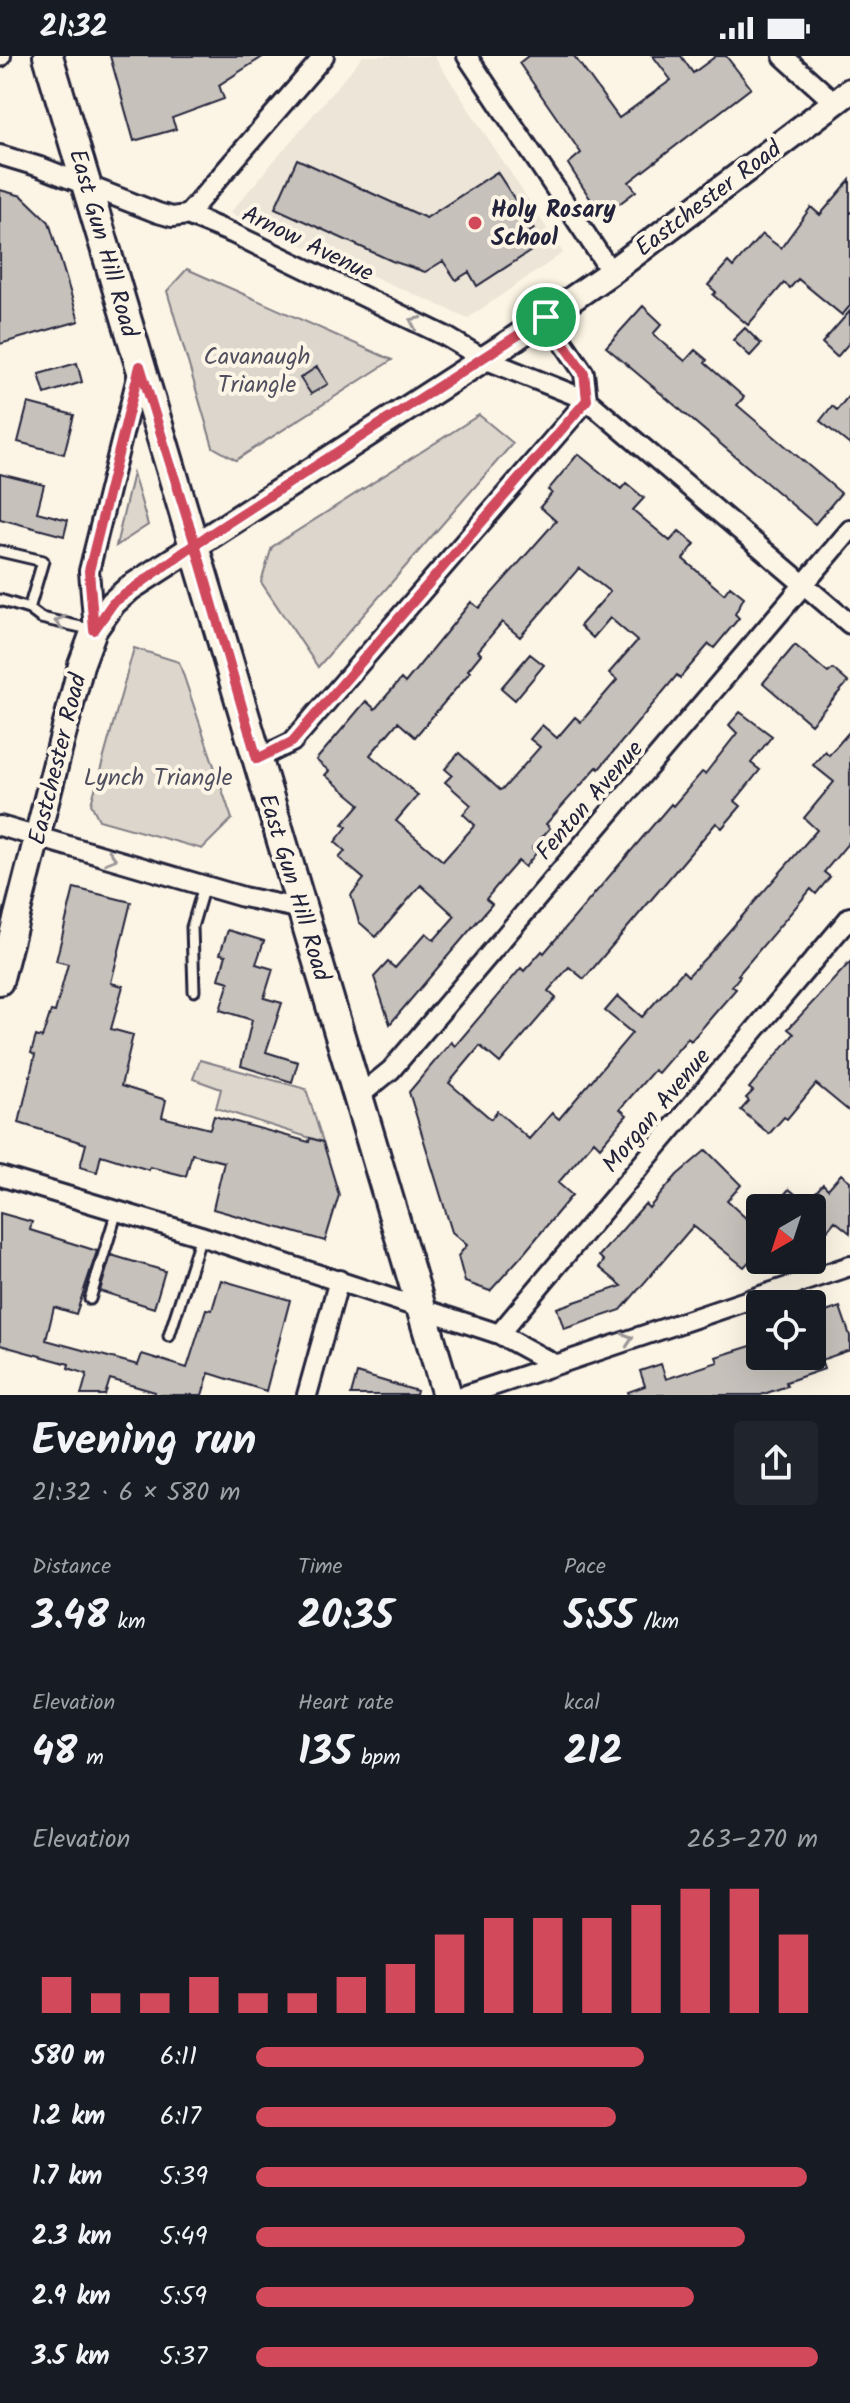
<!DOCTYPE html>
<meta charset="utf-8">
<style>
:root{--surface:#171b24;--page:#20242c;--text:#f1f3f6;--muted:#9ea1a6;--accent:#d1495b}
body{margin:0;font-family:Kalam,sans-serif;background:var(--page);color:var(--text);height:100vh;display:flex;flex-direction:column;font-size:30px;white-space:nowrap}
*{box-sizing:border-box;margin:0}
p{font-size:26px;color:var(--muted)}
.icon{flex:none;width:44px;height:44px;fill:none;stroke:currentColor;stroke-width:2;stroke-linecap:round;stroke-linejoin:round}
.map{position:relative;height:1339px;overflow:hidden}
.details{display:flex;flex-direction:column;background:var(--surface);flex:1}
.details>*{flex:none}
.needle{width:52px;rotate:219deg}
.fabs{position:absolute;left:746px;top:1138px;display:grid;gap:16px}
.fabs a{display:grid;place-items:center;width:80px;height:80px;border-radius:8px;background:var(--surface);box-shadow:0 8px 32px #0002;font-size:40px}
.pin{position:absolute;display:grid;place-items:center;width:68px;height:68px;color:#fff;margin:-34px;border:4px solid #fff;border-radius:50%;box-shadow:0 2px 8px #0007}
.round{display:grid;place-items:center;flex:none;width:84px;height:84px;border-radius:8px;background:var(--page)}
.headline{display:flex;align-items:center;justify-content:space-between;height:136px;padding:0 32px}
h1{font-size:44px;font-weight:700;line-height:60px}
.stats{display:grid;grid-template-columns:repeat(3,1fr);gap:12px;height:136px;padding:8px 32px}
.stats div{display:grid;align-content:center}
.stats b{font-size:40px;font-weight:700}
.stats small{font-size:22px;font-weight:400}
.stats p{font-size:22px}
.chart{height:224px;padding:16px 32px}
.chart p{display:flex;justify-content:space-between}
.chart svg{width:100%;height:144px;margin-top:8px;stroke:var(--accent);stroke-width:6}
ul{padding:0 32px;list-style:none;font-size:26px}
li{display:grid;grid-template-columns:128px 96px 1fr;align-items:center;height:60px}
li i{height:20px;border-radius:10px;background:var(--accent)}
.status{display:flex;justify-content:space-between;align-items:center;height:56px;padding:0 40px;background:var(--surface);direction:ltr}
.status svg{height:22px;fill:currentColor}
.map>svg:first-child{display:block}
.built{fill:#ece5d8}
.green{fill:#dcd6cc;stroke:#7f7c84;stroke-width:2}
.building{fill:#c6c1bb;stroke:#22223b;stroke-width:2;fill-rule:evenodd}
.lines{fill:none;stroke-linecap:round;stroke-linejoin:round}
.service-casing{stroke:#22223b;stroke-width:15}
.minor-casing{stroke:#22223b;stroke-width:24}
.secondary-casing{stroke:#22223b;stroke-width:30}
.primary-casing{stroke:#22223b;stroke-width:34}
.service{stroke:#fcf5e5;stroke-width:9}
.minor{stroke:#fcf5e5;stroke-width:18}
.secondary{stroke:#fcf5e5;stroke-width:24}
.primary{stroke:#fcf5e5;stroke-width:28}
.oneway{stroke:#9a9698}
.route-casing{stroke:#fff;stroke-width:16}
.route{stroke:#d1495b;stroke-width:10}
.poi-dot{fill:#d1495b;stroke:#fcf5e5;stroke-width:3}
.labels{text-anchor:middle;stroke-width:8;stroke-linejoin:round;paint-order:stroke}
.street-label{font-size:24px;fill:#22223b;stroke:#fcf5e5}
.poi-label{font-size:24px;font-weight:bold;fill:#22223b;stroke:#fcf5e5;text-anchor:start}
.park-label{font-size:24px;fill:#504f5f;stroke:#fcf5e5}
</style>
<div class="status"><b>21:32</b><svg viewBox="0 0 49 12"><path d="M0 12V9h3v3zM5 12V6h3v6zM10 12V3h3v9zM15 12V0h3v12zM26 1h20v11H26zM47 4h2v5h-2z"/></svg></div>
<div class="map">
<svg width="850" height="1339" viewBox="0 0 850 1339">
<rect width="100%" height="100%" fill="#fcf5e5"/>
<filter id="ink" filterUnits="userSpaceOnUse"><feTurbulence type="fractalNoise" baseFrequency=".0125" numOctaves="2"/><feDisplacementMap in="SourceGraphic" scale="16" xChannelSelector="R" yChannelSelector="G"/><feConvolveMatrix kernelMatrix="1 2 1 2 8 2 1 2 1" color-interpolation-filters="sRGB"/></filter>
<g filter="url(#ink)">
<path class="built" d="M363,0H434L563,197L468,262L230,157Z"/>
<path class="green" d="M187,213L392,304L236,404L213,391L167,235Z
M479,359L513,387L318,611L261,526L272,491Z
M133,417L148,469L116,490Z
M134,592L179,606L232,763L202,793L99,764L91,748Z
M200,1004L306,1033L323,1086L216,1052L221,1033L193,1023Z"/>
<path class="building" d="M110,0H264L219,29L224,43L172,62L176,73L134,85Z
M528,0H574L619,62L671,24L653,0H681L693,17L716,0H726L751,32L629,126L636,135L602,161L568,108L581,97L519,7Z
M297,103L426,162L497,116L534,173L522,181L531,195L477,230L469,216L456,224L443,205L425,216L392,205L275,152Z
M850,124V250L842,259L798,223L790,232L784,227L748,269L713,239L716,236L708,229L728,206L733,211L762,178L781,192L811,151L820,159Z
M0,134L22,140L49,166L79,265L0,288Z
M643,250L662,268L653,278L685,305L695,294L707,304L705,307L744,341L737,349L841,437L815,468L606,291Z
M850,255V286L837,301L822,287Z
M745,272L761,288L750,300L733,284Z
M77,307L82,326L45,338L39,318Z
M317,311L328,328L311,338L300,322Z
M850,338V389L820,365L832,350L837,354Z
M28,347L74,359L64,398L18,386Z
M578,398L621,433L626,427L644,442L633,454L670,485L679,475L695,488L683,503L724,538L730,530L744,541L735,558L739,562L714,592L709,588L680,622L677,619L599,713L597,711L546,768L550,772L532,792L537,796L525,811L518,805L504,821L486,843L492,848L390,968L374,921L388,906L395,912L426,877L434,884L455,860L421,829L376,881L359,866L351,839L364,823L339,802L345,795L335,786L347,771L343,768L360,748L325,719L329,715L316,704L366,645L375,653L401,623L405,627L471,546L479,552L556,465L540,451L552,437L548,434ZM579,512L610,536L580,570L593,582L610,562L637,585L609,617L617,624L581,666L575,661L557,682L542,669L530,683L540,691L504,732L500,734L459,697L445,713L452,719L445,726L471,749L463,758L475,769L443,805L396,765L418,739L370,699L398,666L415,681L470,616L468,614L481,598L478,595L502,566L520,581Z
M0,418L44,429L37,456L68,464L64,480L0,463Z
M795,589L828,617L833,613L848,626L811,668L763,627Z
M530,598L544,609L515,644L501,632Z
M740,656L772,680L751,707L760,714L735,745L741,750L722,772L716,767L584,923L569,911L548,935L556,942L500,1007L480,990L449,1027L491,1063L497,1055L529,1083L552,1057L559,1063L632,977L605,955L618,940L642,961L683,915L688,920L711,896L817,774L804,762L834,726L813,709L825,695L829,699L850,675V785L824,816L830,821L816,838L811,833L738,919L740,920L732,930L736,933L715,957L691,985L688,982L658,1017L654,1014L620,1053L627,1059L600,1091L594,1085L558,1127L572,1139L525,1196L490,1235L465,1226L458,1200L467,1189L452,1176L409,1036L451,986L455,990L521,912L524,915L542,895L544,897L671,748L673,750L702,716L705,718L737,677L729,669Z
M74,832L131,846L111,927L123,930L111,973L133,979L121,1030L166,1044L162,1061L210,1073L214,1060L309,1086L310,1082L323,1086L339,1139L325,1185L213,1153L224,1106L192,1098L186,1120L150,1111L149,1114L101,1099L97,1116L80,1111L86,1088L19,1067L35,999L31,997L36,980L42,982L51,955L55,956L68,908L56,905Z
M228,874L264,885L256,908L273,913L264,942L282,947L266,996L298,1006L292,1026L241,1010L252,964L220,954L229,926L219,923L226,899L220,898Z
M850,906V1056L816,1028L787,1063L784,1061L769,1078L741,1054L749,1045L746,1042L753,1035L749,1032L794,978L788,973Z
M706,1094L741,1129L727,1145L760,1175V1194L744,1211L693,1170L621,1254L564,1273L557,1252L622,1230L599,1211L604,1205L599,1200L645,1148L649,1152L677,1119Z
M841,1118L850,1125V1177L835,1165L812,1192V1152H773L789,1133L806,1147L823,1128L828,1133Z
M0,1157L32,1166L30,1174L97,1195L76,1258L54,1251L46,1284L138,1309L142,1298L187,1312L206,1253L212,1254L221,1224L290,1244L266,1335L209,1317L202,1339H154L155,1336L110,1323L105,1339H81L87,1318L68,1312L69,1308L0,1289Z
M111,1199L165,1215L154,1252L100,1235Z
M840,1251L850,1280V1294L821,1304L824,1313L786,1326L787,1330L761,1339H629L628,1336L645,1330L640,1315L661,1308L666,1323L718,1306L716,1301L760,1287V1300H812V1261Z
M357,1317L417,1335L416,1339H351Z"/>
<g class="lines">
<defs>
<path id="service" d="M0,495L43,505L29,553
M0,544L29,553L41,562L94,574
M194,935L192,871L204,830
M90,1243L117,1155
M169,1280L201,1180"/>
<path id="minor" d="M467,0L611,216
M783,0L835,47
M0,1L1,0
M0,99L40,111L158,157L172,161L187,159L232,177L445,280L484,303L587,344L850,568
M187,159L324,0
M94,574L89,515L139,313
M257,703L292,686L587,344L584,317L546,261
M0,770L243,841L302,853
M359,1040L391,1014L850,474
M0,1120L201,1180L499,1278L554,1308
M499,1278L850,861
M307,1339L339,1224
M466,1339L850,1210"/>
<path id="secondary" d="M0,926L81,609L94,574L113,547L130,532L510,286L611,216L850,35"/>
<path id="primary" d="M48,0L447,1339"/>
</defs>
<use href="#service" class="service-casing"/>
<use href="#minor" class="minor-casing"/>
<use href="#secondary" class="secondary-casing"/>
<use href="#primary" class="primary-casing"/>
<use href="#service" class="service"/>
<use href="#minor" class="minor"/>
<use href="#secondary" class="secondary"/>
<use href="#primary" class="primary"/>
</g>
<defs><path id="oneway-chevron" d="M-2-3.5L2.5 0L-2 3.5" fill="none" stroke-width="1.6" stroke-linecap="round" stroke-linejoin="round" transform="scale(2)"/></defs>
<g class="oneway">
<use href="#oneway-chevron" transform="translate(415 266) rotate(-154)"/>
<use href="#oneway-chevron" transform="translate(60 566) rotate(-167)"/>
<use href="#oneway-chevron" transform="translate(111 802) rotate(16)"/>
<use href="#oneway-chevron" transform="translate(628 1283) rotate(-18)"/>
</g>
</g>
<g class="lines" filter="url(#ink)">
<defs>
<path id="route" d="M546,261L195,488L140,310L89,515L94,574L113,547L195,488L257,703L292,686L587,344L584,317L546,261"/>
</defs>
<use href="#route" class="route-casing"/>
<use href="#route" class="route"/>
</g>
<circle class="poi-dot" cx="475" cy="167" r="8"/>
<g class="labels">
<g class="street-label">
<text transform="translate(708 142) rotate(-37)" y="8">Eastchester Road</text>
<text transform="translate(104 187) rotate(74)" y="8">East Gun Hill Road</text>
<text transform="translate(308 187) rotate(26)" y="8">Arnow Avenue</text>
<text transform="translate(57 703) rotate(-76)" y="8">Eastchester Road</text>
<text transform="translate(589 744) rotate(-49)" y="8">Fenton Avenue</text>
<text transform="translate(295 831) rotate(73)" y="8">East Gun Hill Road</text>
<text transform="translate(656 1054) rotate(-50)" y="8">Morgan Avenue</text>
</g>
<g class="poi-label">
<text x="491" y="161">Holy Rosary<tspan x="491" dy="28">School</tspan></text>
</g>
<g class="park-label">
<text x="257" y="308">Cavanaugh<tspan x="257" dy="28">Triangle</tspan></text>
<text x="158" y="729">Lynch Triangle</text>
</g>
</g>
</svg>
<div class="fabs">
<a><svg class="needle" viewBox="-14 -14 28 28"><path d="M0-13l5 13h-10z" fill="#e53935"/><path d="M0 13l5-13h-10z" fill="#9ea1a6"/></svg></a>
<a><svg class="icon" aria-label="locate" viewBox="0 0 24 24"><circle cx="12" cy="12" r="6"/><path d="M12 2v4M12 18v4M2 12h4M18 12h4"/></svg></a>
</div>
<div class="pin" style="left:546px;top:261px;background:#1e9e55"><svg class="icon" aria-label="arrive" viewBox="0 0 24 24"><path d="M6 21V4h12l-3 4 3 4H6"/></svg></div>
</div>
<section class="details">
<div class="headline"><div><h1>Evening run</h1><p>21:32 · 6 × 580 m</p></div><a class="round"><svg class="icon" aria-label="share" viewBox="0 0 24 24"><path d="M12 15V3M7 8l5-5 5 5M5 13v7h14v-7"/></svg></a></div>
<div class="stats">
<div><p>Distance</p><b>3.48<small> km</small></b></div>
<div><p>Time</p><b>20:35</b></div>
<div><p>Pace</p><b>5:55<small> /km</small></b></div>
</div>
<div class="stats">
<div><p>Elevation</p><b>48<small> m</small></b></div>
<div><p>Heart rate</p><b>135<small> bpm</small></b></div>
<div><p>kcal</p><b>212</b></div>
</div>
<div class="chart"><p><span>Elevation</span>263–270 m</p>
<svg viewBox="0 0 160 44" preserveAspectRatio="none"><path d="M5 44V33M15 44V38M25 44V38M35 44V33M45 44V38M55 44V38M65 44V33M75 44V29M85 44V20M95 44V15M105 44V15M115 44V15M125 44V11M135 44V6M145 44V6M155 44V20"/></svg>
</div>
<ul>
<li><b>580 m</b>6:11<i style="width:69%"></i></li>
<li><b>1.2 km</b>6:17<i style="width:64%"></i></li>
<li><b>1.7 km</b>5:39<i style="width:98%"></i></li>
<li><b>2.3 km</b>5:49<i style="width:87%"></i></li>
<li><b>2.9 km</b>5:59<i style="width:78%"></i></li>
<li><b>3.5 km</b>5:37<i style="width:100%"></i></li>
</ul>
</section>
